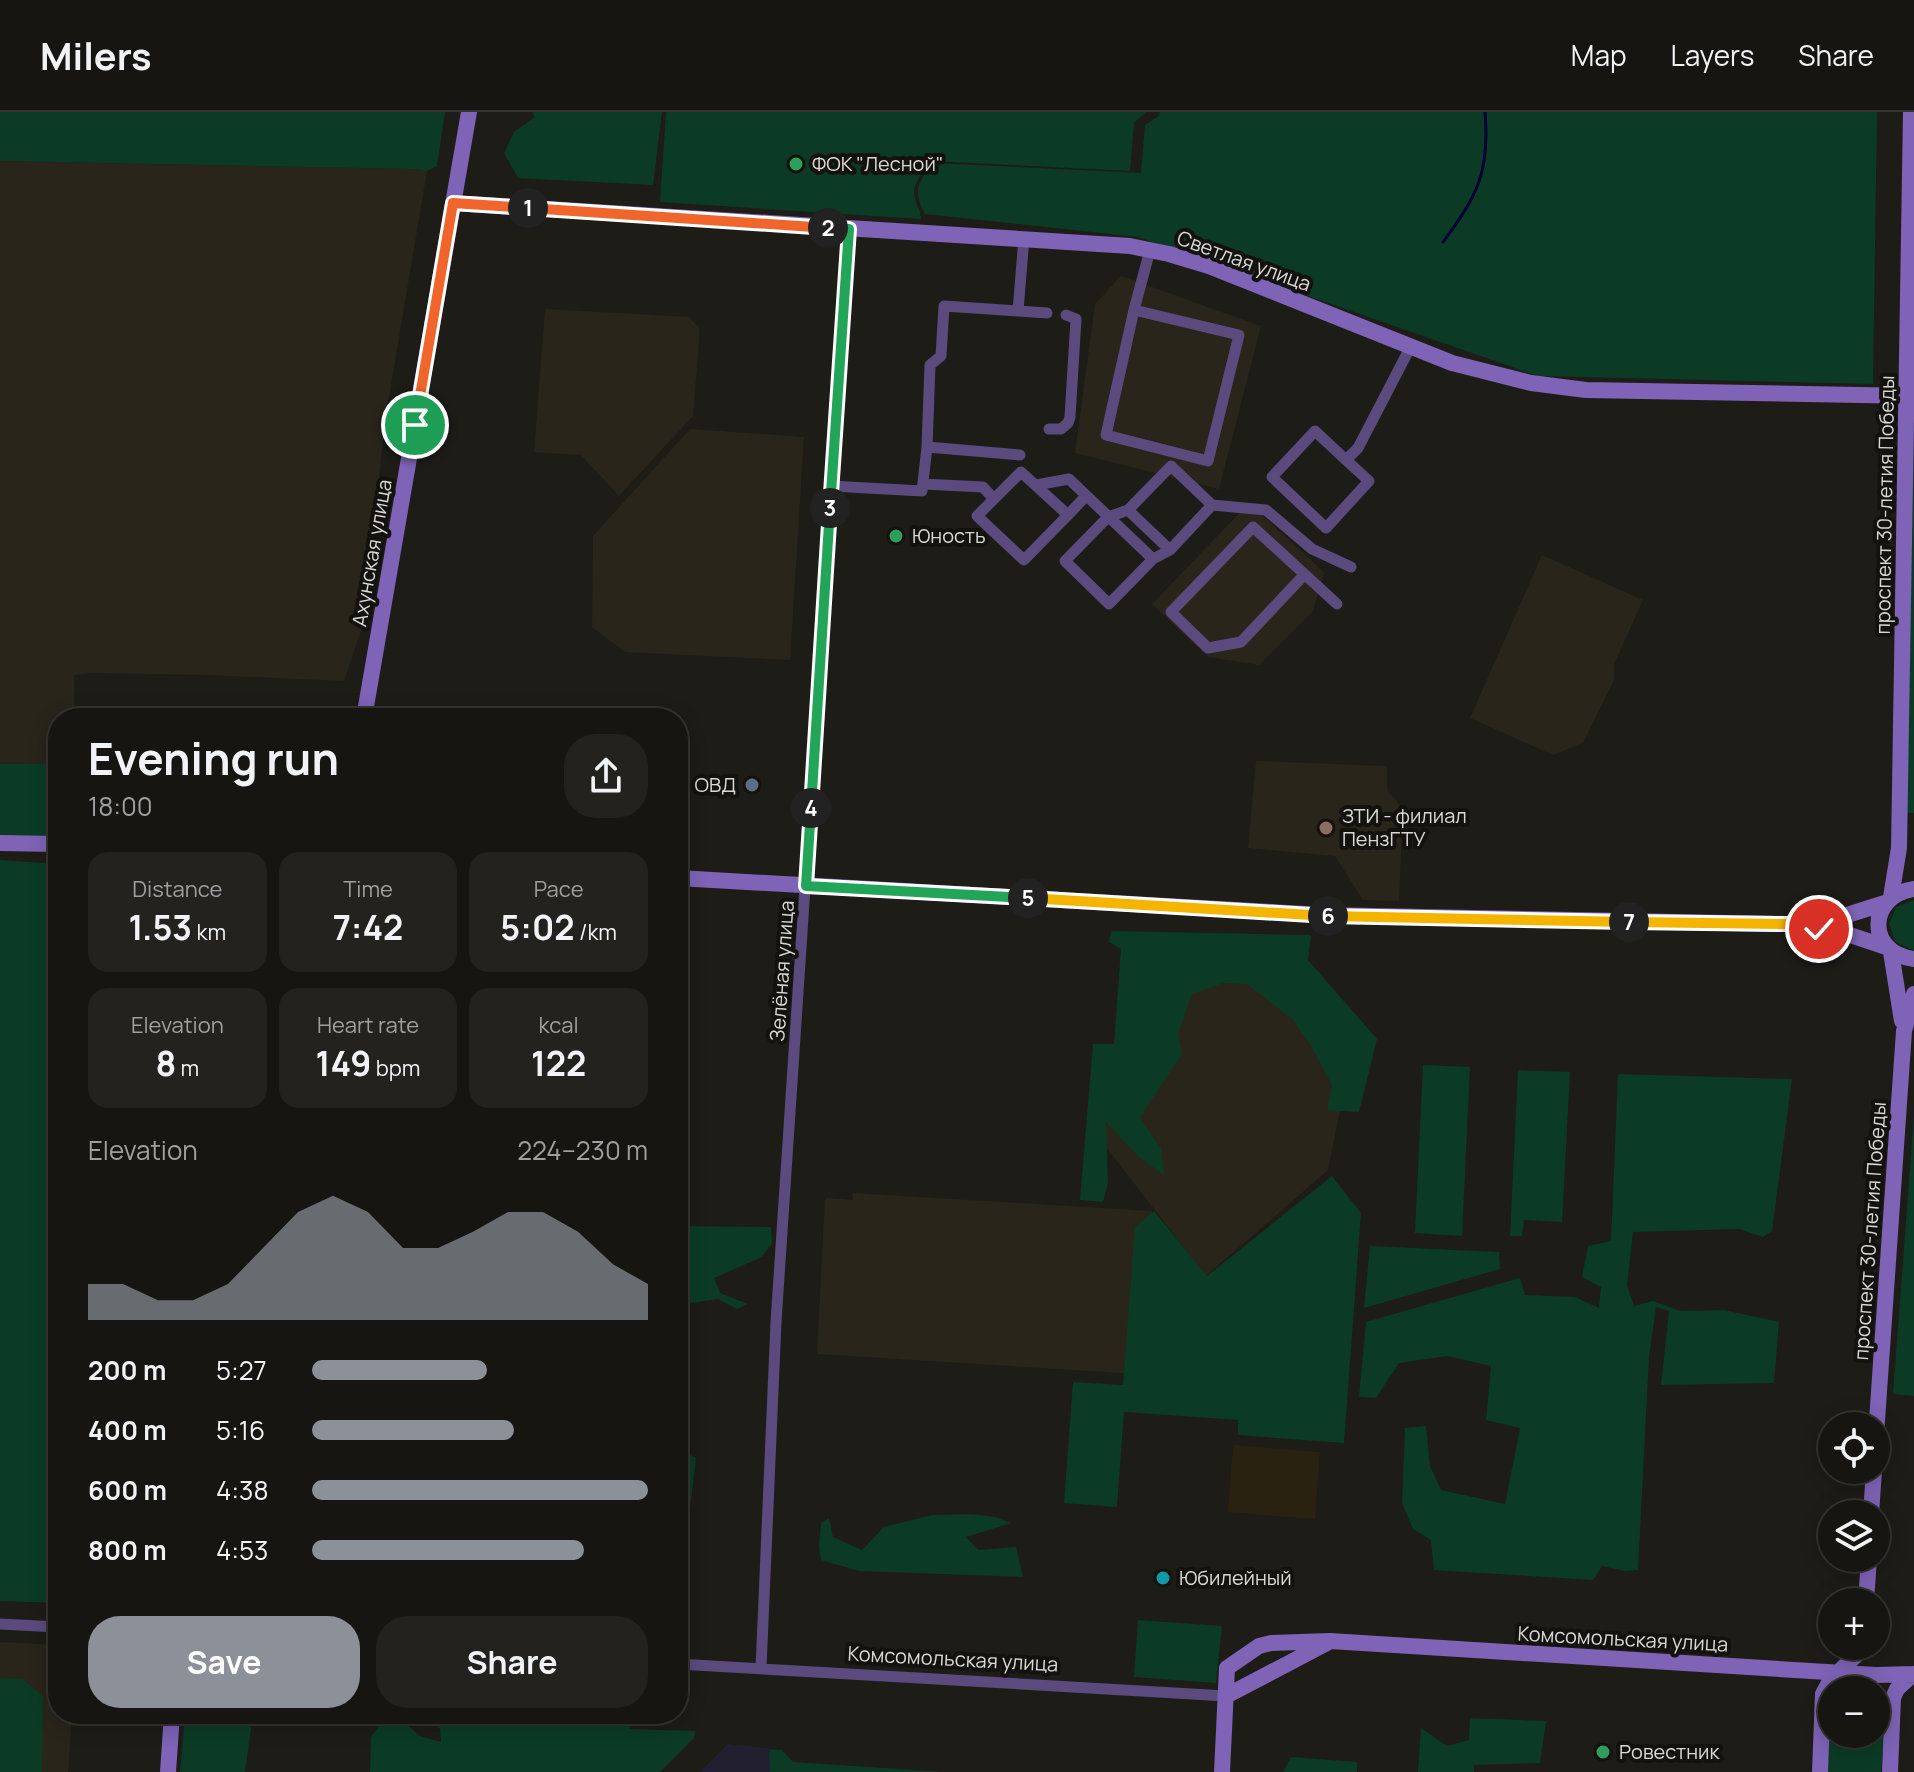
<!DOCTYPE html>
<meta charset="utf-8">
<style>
:root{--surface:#161511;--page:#23221f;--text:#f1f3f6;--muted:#9e9f9f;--line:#353431;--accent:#8c9099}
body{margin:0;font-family:Manrope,sans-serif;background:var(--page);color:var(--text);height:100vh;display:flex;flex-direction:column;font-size:30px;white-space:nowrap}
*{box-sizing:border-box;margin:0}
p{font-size:26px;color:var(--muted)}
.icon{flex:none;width:44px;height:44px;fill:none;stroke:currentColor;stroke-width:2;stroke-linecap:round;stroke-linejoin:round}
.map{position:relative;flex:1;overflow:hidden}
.details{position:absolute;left:48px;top:596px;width:640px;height:1016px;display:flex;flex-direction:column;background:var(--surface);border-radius:32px;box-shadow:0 4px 20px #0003,0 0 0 2px var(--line)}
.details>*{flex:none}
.fabs{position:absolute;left:1818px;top:1300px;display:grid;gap:16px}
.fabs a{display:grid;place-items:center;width:72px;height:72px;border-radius:50%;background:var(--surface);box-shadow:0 4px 20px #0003,0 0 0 2px var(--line);font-size:40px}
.pin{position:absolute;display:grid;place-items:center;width:68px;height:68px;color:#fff;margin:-34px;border:4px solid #fff;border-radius:50%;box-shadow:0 2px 8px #0007}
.km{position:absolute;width:40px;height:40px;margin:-20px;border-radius:50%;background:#222;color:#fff;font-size:22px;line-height:40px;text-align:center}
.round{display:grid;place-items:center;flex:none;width:84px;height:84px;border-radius:32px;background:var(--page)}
.headline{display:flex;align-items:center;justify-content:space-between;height:136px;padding:0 40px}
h1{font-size:44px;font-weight:700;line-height:60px}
.figures{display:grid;grid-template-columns:repeat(3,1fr);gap:12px;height:136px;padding:8px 40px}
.figures div{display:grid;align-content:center;border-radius:20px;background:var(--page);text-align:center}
.figures b{font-size:34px;font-weight:700}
.figures small{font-size:22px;font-weight:400}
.figures p{font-size:22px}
.chart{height:224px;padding:16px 40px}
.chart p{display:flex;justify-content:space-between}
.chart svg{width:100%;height:144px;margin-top:8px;fill:var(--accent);opacity:.7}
.button{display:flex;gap:16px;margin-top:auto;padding:16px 40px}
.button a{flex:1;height:92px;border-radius:32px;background:var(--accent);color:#fff;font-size:32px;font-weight:700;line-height:92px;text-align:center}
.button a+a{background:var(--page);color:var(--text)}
ul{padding:0 40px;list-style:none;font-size:26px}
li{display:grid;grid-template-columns:128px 96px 1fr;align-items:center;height:60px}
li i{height:20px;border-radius:10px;background:var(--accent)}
header{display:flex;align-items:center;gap:48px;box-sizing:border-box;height:112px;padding:0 40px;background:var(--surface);border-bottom:2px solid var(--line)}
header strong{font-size:38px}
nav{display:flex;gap:44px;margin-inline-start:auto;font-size:28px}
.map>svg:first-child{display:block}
.commercial{fill:#292211}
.built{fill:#29251b}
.medical{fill:#222030}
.green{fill:#0b3b25}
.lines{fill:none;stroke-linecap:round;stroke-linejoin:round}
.stream{stroke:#000134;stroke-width:3}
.street{stroke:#5a4a7e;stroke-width:11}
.secondary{stroke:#7e63b6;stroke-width:16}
.split-1-casing{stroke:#fff;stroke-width:16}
.split-2-casing{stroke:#fff;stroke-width:16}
.split-3-casing{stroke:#fff;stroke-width:16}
.split-4-casing{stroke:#fff;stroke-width:16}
.split-5-casing{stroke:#fff;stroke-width:16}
.split-6-casing{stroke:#fff;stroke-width:16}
.split-7-casing{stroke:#fff;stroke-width:16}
.split-8-casing{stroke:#fff;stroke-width:16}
.split-1{stroke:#f0652b;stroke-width:10}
.split-2{stroke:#f0652b;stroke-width:10}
.split-3{stroke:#22a559;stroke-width:10}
.split-4{stroke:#22a559;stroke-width:10}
.split-5{stroke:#22a559;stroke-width:10}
.split-6{stroke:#f5b400;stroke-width:10}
.split-7{stroke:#f5b400;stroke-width:10}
.split-8{stroke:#f5b400;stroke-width:10}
.leisure-dot{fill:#2e9e5b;stroke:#14120e;stroke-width:3}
.service-dot{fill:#5c6f8a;stroke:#14120e;stroke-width:3}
.education-dot{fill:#8d6e63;stroke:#14120e;stroke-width:3}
.culture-dot{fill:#0f9aa8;stroke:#14120e;stroke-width:3}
.labels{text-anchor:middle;stroke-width:8;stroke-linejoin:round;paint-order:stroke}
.poi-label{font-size:20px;fill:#d9d8d4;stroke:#14120e;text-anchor:start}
.street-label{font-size:20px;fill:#d9d8d4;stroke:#14120e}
</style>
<header>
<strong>Milers</strong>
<nav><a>Map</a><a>Layers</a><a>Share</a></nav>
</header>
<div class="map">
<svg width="1914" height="1660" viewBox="0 0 1914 1660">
<rect width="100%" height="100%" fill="#1d1c17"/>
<path class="commercial" d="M1233,1333L1320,1340L1315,1407L1228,1400Z"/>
<path class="built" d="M0,49L413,57L427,59L385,309L364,509L344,569L207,563L93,561L74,563V606H58V651L0,652Z
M1121,164L1261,214L1219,377L1075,341L1095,192Z
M545,197L689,205L700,217L693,304L619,384L581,343L534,340Z
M690,317L804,325L790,548L625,540L592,515L593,424Z
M1249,391L1324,460L1313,499L1259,553L1208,545L1152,492Z
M1542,443L1643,488L1614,552V568L1583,631L1553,643L1470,606Z
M1256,649L1387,654V678L1403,696L1399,789L1363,788L1335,744L1248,736Z
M1135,835L1271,841L1350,950L1328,1058L1206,1164L1092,1017L1122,951Z
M853,1081L1152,1099L1138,1262L817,1242L825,1086L853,1088Z
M0,1530L58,1533V1602H72L68,1660H0Z"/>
<path class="medical" d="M728,1632L782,1638L793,1650L943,1660H700Z"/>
<path class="green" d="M0,0H445L437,54L427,59L413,57L0,49Z
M532,0H662L653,73L518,66L504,41L514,20L535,5Z
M666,0H1146L1134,11L1130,59L931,49C923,60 911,72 915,87C917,95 921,99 921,107L660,90Z
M1160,0H1877L1873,272L1538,264L1138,125L925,102C912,78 918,71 933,51L1141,61L1145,13L1159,4Z
M1913,316H1914V701H1907Z
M58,651L57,710L42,728L0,726V652Z
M0,748L58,752V1491L0,1489Z
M1914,788V838H1913L1895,830L1889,812L1896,795Z
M1111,819L1311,823L1308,848L1377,927L1359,1000L1327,998L1332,973L1311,934L1293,908L1247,872L1223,871L1192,882L1178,922L1182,942L1140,1005L1161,1037L1164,1063L1139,1045L1106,1010L1108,1071L1103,1090L1080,1088L1093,932H1114L1121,837L1109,830Z
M1423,953L1470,955L1462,1124L1415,1121Z
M1518,958L1570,960L1562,1110L1524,1108L1522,1124H1510Z
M1618,962L1792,967L1772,1119L1763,1125L1739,1117L1633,1120L1627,1174L1634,1194L1653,1189L1680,1199L1724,1198L1779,1210L1774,1271L1661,1273L1669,1199L1656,1195L1649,1245L1638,1458L1625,1459L1602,1454L1593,1468L1434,1458L1431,1428L1413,1417L1402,1391L1405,1316L1426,1314L1430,1354L1441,1378L1505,1392L1520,1316L1486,1308L1491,1254L1447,1244L1399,1251L1376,1286L1359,1285L1366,1210L1520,1166L1525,1183L1575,1185L1599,1196L1601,1175L1582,1165L1588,1134L1611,1129Z
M1914,1003V1284L1893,1282Z
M1332,1064L1361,1101L1344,1331L1238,1323V1308L1124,1300L1117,1395L1064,1391L1073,1270L1123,1273L1135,1115L1154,1099L1207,1164Z
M678,1114L771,1115L772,1131L762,1145L714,1166L720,1181L748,1192L737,1197L718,1187L678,1193Z
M1370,1134L1499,1140L1500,1157L1364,1196Z
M678,1336L696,1346L690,1397L682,1414L678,1413Z
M972,1402L995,1405L1011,1411L966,1425L978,1438L1016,1435L1023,1465L859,1459L821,1448L819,1435L821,1411L829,1406L833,1425L862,1438L884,1415L932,1403Z
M1138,1508L1222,1514L1216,1571L1134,1565Z
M0,1566L22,1567L43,1584L42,1660H0Z
M185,1602H253L245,1660H180Z
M388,1602H395L420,1624L441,1630L440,1617L423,1602H624L630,1617L695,1619L694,1626L660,1660H370L371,1625Z
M1470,1606L1546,1609L1540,1651L1474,1653V1660H1418L1421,1616L1447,1634L1469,1628Z
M1829,1620L1884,1625L1881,1660H1826Z
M769,1638H782L793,1650L943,1660H770Z
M1291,1645L1357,1650V1660H1283Z"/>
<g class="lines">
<path class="stream" d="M1443,130C1478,83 1490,59 1485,0"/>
<path class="street" d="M1134,198L1106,323L1208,349L1239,223L1134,198L1150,138
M1018,199L1047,201
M1049,317H1061L1068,311L1070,305L1076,207L1066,203
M1020,343L927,335L930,253L941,244L944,194L1018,199L1024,126
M1346,348L1315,319L1272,365L1326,416L1369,369L1346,348L1358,336L1411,234
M1021,360L1068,403L1024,448L977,404Z
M923,372L983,375L994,387
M1036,373L1069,367L1153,447
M831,374L922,379L927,335
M1212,393L1170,438L1153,447L1109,492L1065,449L1108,405L1128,398L1171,354L1212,393L1266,398L1312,437L1351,455
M1128,398L1170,438
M1068,403L1086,384
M1304,463L1241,530L1208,536L1171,500L1253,415L1337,492
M0,1512L58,1515
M678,1552L1226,1584
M761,1556L776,1210L849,117"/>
<path class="secondary" d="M453,91L1130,134L1169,142L1209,154L1452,251L1531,271L1586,278L1914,284
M364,606L469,0
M0,731L58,732
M678,766L1323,803L1786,812L1850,823L1886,835
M1914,777C1867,784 1866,841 1914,847
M1891,785L1899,736L1911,0
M1804,810L1844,804L1885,791
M1891,840L1902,909
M1876,1323L1904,919L1914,882
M1871,1402L1874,1358
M1866,1490L1869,1446
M1226,1584L1327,1531
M168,1660L172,1602
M1222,1660L1227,1556L1259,1534L1271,1531L1330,1529L1876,1563L1914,1562
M1820,1660L1823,1582L1831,1567L1864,1536
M1890,1660L1893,1586L1897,1577L1913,1562"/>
</g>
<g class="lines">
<defs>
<path id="split-1" d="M415,313L453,91L528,96"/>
<path id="split-2" d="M528,96L828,116"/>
<path id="split-3" d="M828,116L849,117L830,396"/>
<path id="split-4" d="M811,696L830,396"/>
<path id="split-5" d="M811,696L806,774L1028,786"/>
<path id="split-6" d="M1028,786L1328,804"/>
<path id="split-7" d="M1328,804L1629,810"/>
<path id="split-8" d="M1629,810L1786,812L1819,817"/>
</defs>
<use href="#split-1" class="split-1-casing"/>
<use href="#split-2" class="split-2-casing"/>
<use href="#split-3" class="split-3-casing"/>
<use href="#split-4" class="split-4-casing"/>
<use href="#split-5" class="split-5-casing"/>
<use href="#split-6" class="split-6-casing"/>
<use href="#split-7" class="split-7-casing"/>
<use href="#split-8" class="split-8-casing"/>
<use href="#split-1" class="split-1"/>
<use href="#split-2" class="split-2"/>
<use href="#split-3" class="split-3"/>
<use href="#split-4" class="split-4"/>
<use href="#split-5" class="split-5"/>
<use href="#split-6" class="split-6"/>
<use href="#split-7" class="split-7"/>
<use href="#split-8" class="split-8"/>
</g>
<g class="leisure-dot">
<circle cx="796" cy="52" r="8"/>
<circle cx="896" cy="424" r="8"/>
<circle cx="1603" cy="1640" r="8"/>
</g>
<circle class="service-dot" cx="752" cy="673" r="8"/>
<circle class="education-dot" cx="1326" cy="716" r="8"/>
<circle class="culture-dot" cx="1163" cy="1466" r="8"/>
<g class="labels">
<g class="poi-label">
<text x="812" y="59">ФОК "Лесной"</text>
<text x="912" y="431">Юность</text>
<text x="736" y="680" text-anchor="end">ОВД</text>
<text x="1342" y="711">ЗТИ - филиал<tspan x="1342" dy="23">ПензГТУ</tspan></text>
<text x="1179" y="1473">Юбилейный</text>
<text x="1619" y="1647">Ровестник</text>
</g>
<g class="street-label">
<text transform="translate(1244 149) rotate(20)" y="7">Светлая улица</text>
<text transform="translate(1885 393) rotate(-89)" y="7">проспект 30-летия Победы</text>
<text transform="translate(372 441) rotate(-80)" y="7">Ахунская улица</text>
<text transform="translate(782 859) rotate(-86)" y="7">Зелёная улица</text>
<text transform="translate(1870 1119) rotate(-86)" y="7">проспект 30-летия Победы</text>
<text transform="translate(1623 1527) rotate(3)" y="7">Комсомольская улица</text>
<text transform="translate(953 1547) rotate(3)" y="7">Комсомольская улица</text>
</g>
</g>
</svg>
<div class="fabs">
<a><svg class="icon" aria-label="locate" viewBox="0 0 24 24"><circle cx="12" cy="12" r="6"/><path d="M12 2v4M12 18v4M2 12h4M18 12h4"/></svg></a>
<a><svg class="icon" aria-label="layers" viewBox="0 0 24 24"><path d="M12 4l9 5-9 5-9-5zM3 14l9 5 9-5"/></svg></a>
<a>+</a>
<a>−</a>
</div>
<div class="pin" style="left:415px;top:313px;background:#1e9e55"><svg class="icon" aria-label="arrive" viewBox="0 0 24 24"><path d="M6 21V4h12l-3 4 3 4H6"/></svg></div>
<div class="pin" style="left:1819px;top:817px;background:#d93025"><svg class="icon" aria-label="check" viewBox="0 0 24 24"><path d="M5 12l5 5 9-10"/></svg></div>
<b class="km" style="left:528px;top:96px">1</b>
<b class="km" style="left:828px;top:116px">2</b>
<b class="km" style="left:830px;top:396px">3</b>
<b class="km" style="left:811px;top:696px">4</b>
<b class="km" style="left:1028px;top:786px">5</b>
<b class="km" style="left:1328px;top:804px">6</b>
<b class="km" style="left:1629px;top:810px">7</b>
<section class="details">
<div class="headline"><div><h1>Evening run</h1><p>18:00</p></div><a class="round"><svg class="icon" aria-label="share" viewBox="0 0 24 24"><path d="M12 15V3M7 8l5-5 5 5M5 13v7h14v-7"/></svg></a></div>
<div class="figures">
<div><p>Distance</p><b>1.53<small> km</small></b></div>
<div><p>Time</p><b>7:42</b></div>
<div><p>Pace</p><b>5:02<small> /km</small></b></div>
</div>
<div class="figures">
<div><p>Elevation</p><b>8<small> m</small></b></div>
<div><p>Heart rate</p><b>149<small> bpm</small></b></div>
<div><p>kcal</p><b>122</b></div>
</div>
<div class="chart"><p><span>Elevation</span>224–230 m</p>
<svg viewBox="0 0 160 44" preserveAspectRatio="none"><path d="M0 44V33L10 33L20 38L30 38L40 33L50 22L60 11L70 6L80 11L90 22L100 22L110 17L120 11L130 11L140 17L150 27L160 33V44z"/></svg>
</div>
<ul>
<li><b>200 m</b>5:27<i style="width:52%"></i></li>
<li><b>400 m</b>5:16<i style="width:60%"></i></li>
<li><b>600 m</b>4:38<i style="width:100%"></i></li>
<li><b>800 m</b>4:53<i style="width:81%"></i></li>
</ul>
<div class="button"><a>Save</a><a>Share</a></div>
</section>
</div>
